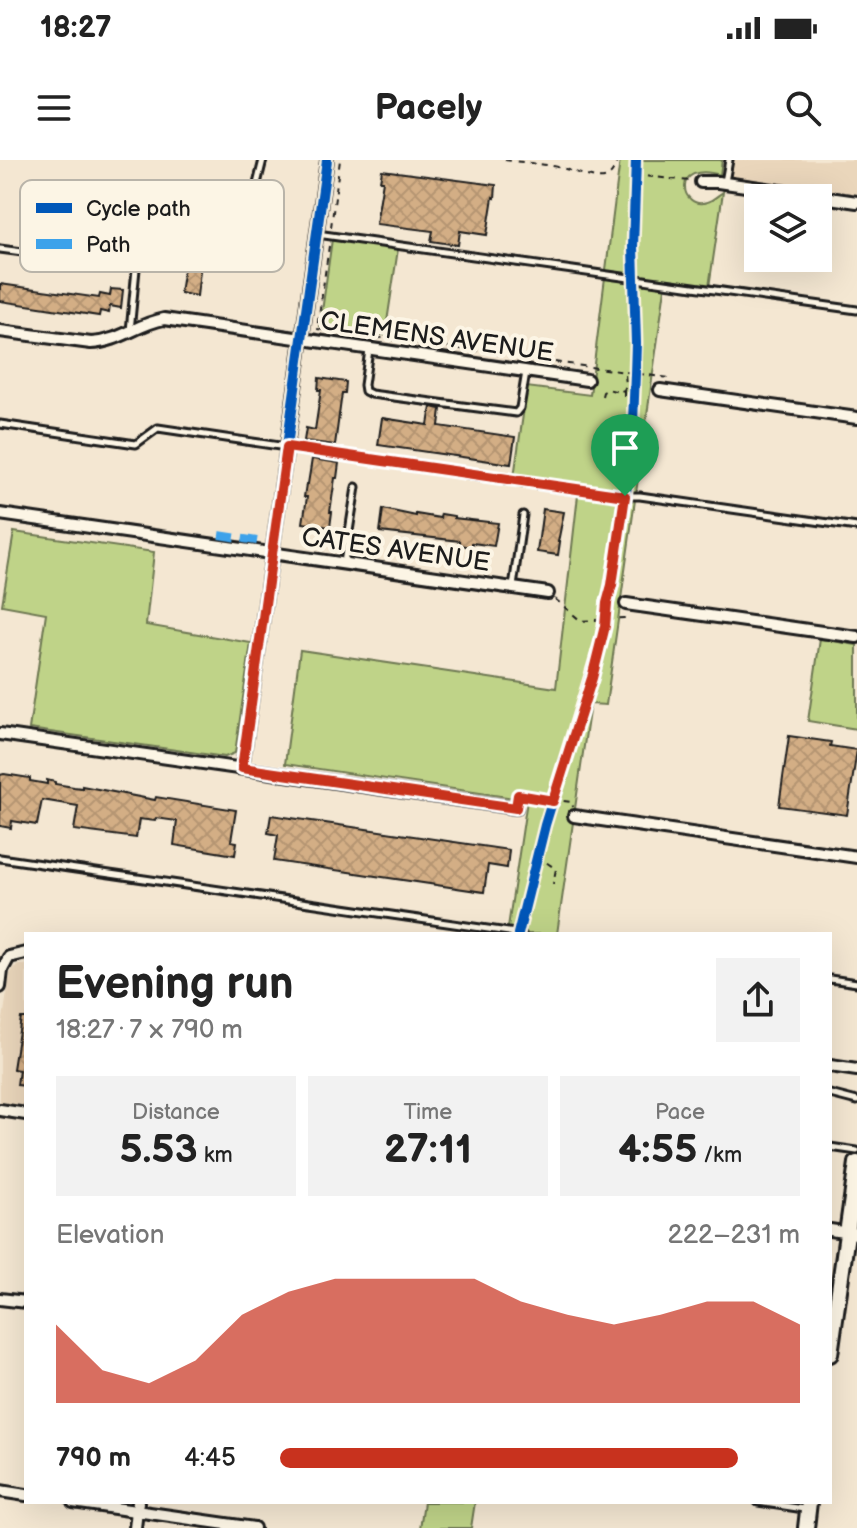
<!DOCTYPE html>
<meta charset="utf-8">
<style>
:root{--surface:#fff;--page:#f2f2f2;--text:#222;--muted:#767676;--accent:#c8321e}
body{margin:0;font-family:"Balsamiq Sans",sans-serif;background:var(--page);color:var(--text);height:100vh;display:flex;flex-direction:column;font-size:30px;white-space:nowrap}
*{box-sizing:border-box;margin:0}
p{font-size:26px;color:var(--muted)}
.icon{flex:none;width:44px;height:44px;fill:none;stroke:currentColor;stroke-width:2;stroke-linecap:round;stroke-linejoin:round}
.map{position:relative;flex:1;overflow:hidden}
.sheet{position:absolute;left:24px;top:772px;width:808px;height:572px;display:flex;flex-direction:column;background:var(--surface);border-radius:0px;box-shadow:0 8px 32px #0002}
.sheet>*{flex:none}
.tools{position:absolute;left:744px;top:24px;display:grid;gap:16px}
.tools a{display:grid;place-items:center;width:88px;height:88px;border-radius:0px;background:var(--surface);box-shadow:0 8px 32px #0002;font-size:40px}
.pin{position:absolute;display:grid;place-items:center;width:68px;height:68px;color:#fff;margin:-82px -34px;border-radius:50% 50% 50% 0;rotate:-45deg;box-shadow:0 0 8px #0007}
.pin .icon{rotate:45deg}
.round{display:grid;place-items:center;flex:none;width:84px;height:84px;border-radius:0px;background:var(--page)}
.head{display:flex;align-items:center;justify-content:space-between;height:136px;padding:0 32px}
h1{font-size:44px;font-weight:800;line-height:60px}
.stats{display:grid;grid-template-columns:repeat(3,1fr);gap:12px;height:136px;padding:8px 32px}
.stats div{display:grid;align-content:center;border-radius:0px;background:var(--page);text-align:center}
.stats b{font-size:40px;font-weight:800}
.stats small{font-size:22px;font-weight:400}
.stats p{font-size:22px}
.chart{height:224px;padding:16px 32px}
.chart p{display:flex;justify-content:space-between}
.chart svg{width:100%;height:144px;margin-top:8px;fill:var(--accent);opacity:.7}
ul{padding:0 32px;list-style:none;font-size:26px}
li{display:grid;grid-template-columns:128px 96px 1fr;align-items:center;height:60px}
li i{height:20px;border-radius:10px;background:var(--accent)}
.status{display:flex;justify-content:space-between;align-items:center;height:56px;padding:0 40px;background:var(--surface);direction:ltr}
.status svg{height:22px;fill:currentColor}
header{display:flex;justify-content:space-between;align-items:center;height:104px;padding:0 32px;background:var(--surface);font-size:36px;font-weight:800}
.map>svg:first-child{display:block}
.built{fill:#ead6bb}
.green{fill:#bfd388;stroke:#6e7852;stroke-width:2}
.building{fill:url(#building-cross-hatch);stroke:#1c1c1c;stroke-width:2}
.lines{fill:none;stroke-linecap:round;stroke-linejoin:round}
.lane-casing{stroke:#1c1c1c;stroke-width:11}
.street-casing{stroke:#1c1c1c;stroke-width:16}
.secondary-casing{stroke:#1c1c1c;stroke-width:20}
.path{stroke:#1c1c1c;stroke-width:2;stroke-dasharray:6 6;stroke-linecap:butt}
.lane{stroke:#fcf5e5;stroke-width:5}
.street{stroke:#fcf5e5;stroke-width:10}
.secondary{stroke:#fcf5e5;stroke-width:14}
.quiet{stroke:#3da2ea;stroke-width:8;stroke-dasharray:16 8;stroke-linecap:butt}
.cycleway-casing{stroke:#fcf5e5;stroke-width:15}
.cycleway{stroke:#0057b8;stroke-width:10}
.route-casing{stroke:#fff;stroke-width:16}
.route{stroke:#c8321e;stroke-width:10}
.labels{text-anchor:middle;stroke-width:8;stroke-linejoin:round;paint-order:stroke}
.street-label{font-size:26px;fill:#1c1c1c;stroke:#fcf5e5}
.key{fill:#fcf5e5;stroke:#b9b4a9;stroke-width:2}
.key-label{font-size:22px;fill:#1c1c1c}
</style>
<div class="status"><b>18:27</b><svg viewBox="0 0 49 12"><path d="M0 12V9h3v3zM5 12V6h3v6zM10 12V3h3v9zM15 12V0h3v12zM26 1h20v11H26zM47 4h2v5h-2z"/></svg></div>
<header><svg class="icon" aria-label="menu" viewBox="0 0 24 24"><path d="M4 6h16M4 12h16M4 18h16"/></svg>Pacely<svg class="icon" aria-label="search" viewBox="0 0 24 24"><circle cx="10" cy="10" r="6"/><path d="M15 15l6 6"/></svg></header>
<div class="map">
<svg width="857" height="1368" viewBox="0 0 857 1368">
<defs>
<pattern id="building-cross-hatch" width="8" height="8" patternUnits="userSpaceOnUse" patternTransform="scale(2)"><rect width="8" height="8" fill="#d3ae85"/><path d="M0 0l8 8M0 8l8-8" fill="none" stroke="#b59572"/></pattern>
</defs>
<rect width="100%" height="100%" fill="#f4e7d2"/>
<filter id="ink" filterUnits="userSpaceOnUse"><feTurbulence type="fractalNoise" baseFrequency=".0125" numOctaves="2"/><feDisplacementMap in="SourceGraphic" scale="16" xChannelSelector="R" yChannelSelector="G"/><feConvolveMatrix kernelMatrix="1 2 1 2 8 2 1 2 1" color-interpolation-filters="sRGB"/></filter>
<g filter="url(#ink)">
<path class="built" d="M722,0H857V34L720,15Z
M19,805H26V946L0,942V878L10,814L15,807Z"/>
<path class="green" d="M620,0H722L720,15C671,0 680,51 707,42C712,41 718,35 723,32L709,127L666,121L606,545L590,544L557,774H507L527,640L285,604L300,490L556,528L579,326L514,317L527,227L590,235Z
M332,79L398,89L385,175L320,166Z
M14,372L154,392L146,465L251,483L235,593L225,597L29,569L46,453L2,445Z
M820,479L857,485V569L808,561Z
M424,1342H475L471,1368H420Z"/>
<path class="building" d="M382,10L496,25L495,38L493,37L487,75L460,71L458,85L431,81L433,71L376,64L383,21H380Z
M160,62L205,69L197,136L180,133L188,81L158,76Z
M0,124L99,138L100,134L110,136L111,129L123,130L121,148L110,146L109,153L100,151L99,156L0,141Z
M319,218L346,222L345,233H342L335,285L304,281L306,268L315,270L321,230H318Z
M431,247L441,249L439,266L515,277L511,304L378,285L382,258L428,265Z
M312,299L339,303L337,318H335L330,352H332L330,367L303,363L307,337H304L306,324H308Z
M383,349L416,356V354L440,358L441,354L454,356V358L498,363L494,386L472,383V387L460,385V381L380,372Z
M543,349L564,352L558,382H560L558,395L537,392Z
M789,576L831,582L830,586L857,590L847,655L779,646Z
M4,614L30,618V621L47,624V620L55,622V624L74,627L82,628V626L155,640L156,637L236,650L231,681L237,682L235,695L174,685L177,661L156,658L155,661L139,659L136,678L74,670L78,646L42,640L37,665L12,661L11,668L0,666V615Z
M271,655L509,690L507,708L488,705L484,732L274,701L278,675L268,673Z
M21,858H26V926L17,925L19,910L13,909Z"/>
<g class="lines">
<defs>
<path id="lane" d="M725,22L729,0
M196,39C214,42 237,49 253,40L263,0
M317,74L857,150
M0,89L83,100L116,89L131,92L135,100L136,109L130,171
M369,190L364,225L365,231L371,234L516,253L520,248L526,212
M0,264L136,284L158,268L570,329L625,336H640L857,367
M344,403L356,327
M513,427L523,355
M0,698L522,774
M830,819L857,823
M830,934L857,941
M830,987L857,991
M758,1342L804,1349"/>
<path id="street" d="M701,22H718L857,42
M0,171L91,183C119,182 137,164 164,159L587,220
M660,230L857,258
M0,354L548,433
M626,444L857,477
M0,574L516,648
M242,608L327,0
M574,656L857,697
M0,827L2,810L9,797L26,793
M830,906L857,910
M0,950L26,954
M830,1070L857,1074
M0,1139L26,1142
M0,1331L26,1335
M73,1342L254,1368
M135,1368L138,1342"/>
<path id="secondary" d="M830,1194L857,1003
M806,1368L809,1342"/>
</defs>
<use href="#lane" class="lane-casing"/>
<use href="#street" class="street-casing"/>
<use href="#secondary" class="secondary-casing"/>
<path class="path" d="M505,0C528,3 553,4 575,12C584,15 599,21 607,17C613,14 615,7 617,1
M635,15L690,21
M331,67L340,0
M329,86L317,169L669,218
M624,231V239
M602,236L603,232L608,229L618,232L624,230L626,225L625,214
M555,439L581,461L624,458L625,453
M518,637V635L572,642L573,647
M537,696L556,709L553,724"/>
<use href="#lane" class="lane"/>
<use href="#street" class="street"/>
<use href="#secondary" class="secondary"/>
<path class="quiet" d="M219,375L257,381"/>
<defs>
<path id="cycleway" d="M242,608L327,0
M518,774L545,665L601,482L623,354L632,285L635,214L636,183L633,87L636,0"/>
</defs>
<use href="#cycleway" class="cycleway-casing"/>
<use href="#cycleway" class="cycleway"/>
</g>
</g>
<g class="lines" filter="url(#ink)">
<defs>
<path id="route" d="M287,287L625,336L612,425L607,443L605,466L592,518L553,641L518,635L516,648L242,608Z"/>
</defs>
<use href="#route" class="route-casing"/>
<use href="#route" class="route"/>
</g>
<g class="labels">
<g class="street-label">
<text transform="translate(437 176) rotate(8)" y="9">CLEMENS AVENUE</text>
<text transform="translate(396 389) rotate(8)" y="9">CATES AVENUE</text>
</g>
</g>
<rect x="20" y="20" width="264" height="92" rx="12" class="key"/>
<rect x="36" y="43" width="36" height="10" fill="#0057b8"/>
<rect x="36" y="79" width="36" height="10" fill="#3da2ea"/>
<g class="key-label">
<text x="86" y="56">Cycle path</text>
<text x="86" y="92">Path</text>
</g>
</svg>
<div class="tools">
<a><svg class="icon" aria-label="layers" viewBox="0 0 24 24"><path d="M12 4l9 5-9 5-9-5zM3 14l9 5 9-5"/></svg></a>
</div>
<div class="pin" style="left:625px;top:336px;background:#1e9e55"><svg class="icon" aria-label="arrive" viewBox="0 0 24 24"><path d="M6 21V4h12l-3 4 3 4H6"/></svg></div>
<section class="sheet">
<div class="head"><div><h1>Evening run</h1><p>18:27 · 7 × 790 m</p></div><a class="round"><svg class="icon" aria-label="share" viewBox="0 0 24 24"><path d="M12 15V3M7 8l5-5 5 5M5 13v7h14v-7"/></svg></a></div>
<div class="stats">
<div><p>Distance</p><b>5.53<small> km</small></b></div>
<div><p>Time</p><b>27:11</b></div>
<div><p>Pace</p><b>4:55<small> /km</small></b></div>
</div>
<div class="chart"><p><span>Elevation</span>222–231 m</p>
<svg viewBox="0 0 160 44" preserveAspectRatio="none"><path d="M0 44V20L10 34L20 38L30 31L40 17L50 10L60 6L70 6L80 6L90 6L100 13L110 17L120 20L130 17L140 13L150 13L160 20V44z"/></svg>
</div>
<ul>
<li><b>790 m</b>4:45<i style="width:88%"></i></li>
</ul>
</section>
</div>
